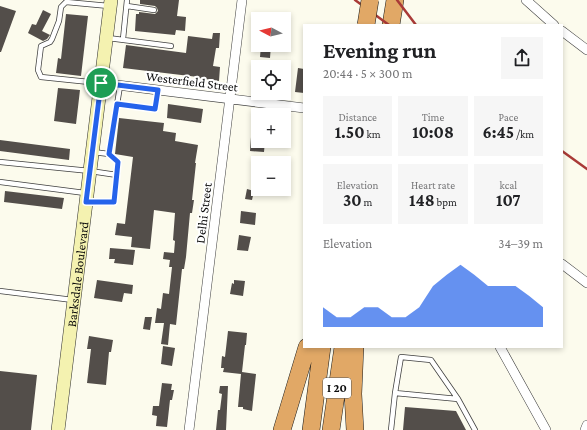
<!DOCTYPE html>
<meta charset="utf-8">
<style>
:root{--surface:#fff;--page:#f6f6f6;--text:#202124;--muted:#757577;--accent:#2563eb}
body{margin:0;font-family:"Crimson Pro",serif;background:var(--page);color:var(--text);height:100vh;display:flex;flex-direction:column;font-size:15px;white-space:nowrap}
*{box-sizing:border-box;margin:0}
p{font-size:13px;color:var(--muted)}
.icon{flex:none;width:22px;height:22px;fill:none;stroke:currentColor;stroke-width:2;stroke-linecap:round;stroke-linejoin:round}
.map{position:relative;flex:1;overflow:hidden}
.details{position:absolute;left:303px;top:24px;width:260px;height:324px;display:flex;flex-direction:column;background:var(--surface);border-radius:0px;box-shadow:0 2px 6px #0003}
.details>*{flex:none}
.needle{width:26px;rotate:277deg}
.controls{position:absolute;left:251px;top:12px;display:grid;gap:8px}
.controls a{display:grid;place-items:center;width:40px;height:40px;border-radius:0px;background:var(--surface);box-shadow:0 2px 6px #0003;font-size:20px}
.pin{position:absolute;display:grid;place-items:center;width:34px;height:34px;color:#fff;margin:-17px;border:2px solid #fff;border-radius:50%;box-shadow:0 1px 4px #0007}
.round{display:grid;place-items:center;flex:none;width:42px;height:42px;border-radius:0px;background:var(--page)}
.head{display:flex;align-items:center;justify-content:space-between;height:68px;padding:0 20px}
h1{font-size:22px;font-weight:700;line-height:30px}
.stats{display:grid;grid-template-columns:repeat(3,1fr);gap:6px;height:68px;padding:4px 20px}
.stats div{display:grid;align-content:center;border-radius:0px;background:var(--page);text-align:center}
.stats b{font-size:17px;font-weight:700}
.stats small{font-size:11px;font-weight:400}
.stats p{font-size:11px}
.chart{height:112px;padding:8px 20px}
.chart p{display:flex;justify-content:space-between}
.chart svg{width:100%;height:72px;margin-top:4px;fill:var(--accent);opacity:.7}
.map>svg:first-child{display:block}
.building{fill:#534e4a}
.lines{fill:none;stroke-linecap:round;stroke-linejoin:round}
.lane-casing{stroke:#3f3f3f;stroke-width:6}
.street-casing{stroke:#3f3f3f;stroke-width:10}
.secondary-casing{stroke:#2e2e2e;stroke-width:14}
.highway-casing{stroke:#1d1d1d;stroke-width:18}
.lane{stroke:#fff;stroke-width:4.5}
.street{stroke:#fff;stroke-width:9}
.secondary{stroke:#f4f2b0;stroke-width:13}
.highway{stroke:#e1a866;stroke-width:17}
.rail{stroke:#a93a37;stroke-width:2.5}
.highway-bridge-casing{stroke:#1d1d1d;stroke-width:18;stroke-linecap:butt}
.highway-bridge{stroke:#e1a866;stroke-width:17}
.route-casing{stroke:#fff;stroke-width:8}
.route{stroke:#2563eb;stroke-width:5}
.labels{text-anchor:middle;stroke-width:4;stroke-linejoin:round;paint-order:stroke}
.shield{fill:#fff;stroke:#555;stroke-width:1}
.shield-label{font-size:12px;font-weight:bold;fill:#0c0c0c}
.street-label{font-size:13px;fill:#0c0c0c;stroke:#fff}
</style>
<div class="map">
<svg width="587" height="430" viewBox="0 0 587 430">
<rect width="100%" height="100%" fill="#fcfbed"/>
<path class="building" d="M140,0H179L177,16L186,17L185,31L176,30L175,35L135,31L136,14H139V12L155,14L158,11L157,8L155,6L140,4Z
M0,6L16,11L1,52H0Z
M43,10L51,14L42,31L50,35L47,39L43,41L28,33L32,24L36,25Z
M66,14L88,16L81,76L56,73L58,58L61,59Z
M213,33H220L219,48H216L213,66L220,67L219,81L198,78V77L123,68L126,45L186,53L188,36L212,39Z
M261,45H271L270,58L260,57Z
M298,68L304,69V93L295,92Z
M58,88L80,90L76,124L54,121Z
M168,104L203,109L201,123L167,118Z
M253,109H258V141H265L264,152L250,151Z
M119,118L164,123L163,131L176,133L175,141L198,145L195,163H196L192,200H194L192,213H190L186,257L184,269H182L176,325L170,324L168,345L161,344L164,323H155L157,308L161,309L163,293L169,294L172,267H169L170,260L163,259L164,252L174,253L175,241L173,240L175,213L154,210L150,249L131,247L132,237L115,235L117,223L125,224L133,157L115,154Z
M0,140L70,149L69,160L0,151Z
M254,168L258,169V188L251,187Z
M247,189L254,191L252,200L245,199Z
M5,191L64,198L62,209L4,202Z
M241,211L256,213L255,225L240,223Z
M239,235L251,237L248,251L237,250Z
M110,248L135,250L133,265L114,263L115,259H109Z
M97,280L133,285L132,294L124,293L122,302L94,298Z
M234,280L245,281L243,296L230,294L232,283L234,284Z
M145,317H152L150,330L143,329Z
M228,331L247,333L246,345H245L242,372L256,374L252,411L243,409V407H238L241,374L223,372L224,368H221L222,356L225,357Z
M89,336L113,340L111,352H109L106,385L87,383L91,349H87Z
M163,346L175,348L172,366L161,364Z
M0,371L37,375L31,430H0Z
M162,383L172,384L171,390H174L172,400H170L167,427L156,426L157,416L152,415L153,406H159Z
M220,386H228L226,430H216L218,410H220L222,394L219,393Z
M405,407L456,411L466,430H403Z"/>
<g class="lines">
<defs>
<path id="lane" d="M127,6L154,10
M108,38L171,46
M123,39L127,0
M99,83L41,77L38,70L41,46L50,42L52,39L59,21L61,7L66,2L109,6
M117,104L155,109L158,90
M93,152L109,154
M0,162L90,171L117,175L114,202H87
M117,175L118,162L109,154L120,86
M0,182L85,193
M0,291L73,300
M395,393L401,357L431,360L458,399
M391,430L395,393L458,399L475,430"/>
<path id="street" d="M526,0L554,25
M562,31L587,50
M101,83L304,108
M562,264L587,283
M500,347L546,430
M189,430L242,0
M585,430L587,425"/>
<g id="secondary">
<path id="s1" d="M58,430L111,0"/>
</g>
<path id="highway" d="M391,25L395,0
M282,430L307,347
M311,430L322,347
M331,430L343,347
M355,430L353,394L355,347"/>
</defs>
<use href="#lane" class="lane-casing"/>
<use href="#street" class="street-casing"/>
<use href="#secondary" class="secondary-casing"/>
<use href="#highway" class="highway-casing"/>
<use href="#lane" class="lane"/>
<use href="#street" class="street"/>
<use href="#secondary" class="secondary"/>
<use href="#highway" class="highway"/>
<path class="rail" d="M355,0L389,25
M397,0L416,25
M562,151L587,169"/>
<defs>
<path id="highway-bridge" d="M366,25L370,0"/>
</defs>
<use href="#highway-bridge" class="highway-bridge-casing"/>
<use href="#highway-bridge" class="highway-bridge"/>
</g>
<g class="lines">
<defs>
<path id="route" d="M101,83L158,90L155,109L117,104L109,154L118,162L114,202H86Z"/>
</defs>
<use href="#route" class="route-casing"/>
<use href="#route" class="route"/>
</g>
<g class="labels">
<rect class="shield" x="323" y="378" width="28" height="20" rx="3"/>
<g class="shield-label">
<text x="337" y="392">I 20</text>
</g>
<g class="street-label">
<text transform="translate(192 81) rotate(7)" y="5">Westerfield Street</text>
<text transform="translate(203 213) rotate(-83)" y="5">Delhi Street</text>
<text dy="5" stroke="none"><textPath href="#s1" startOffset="157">Barksdale Boulevard</textPath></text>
</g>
</g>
</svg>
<div class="controls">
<a><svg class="needle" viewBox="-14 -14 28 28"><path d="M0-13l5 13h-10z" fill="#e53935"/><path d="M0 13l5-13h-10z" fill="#757577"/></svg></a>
<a><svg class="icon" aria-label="locate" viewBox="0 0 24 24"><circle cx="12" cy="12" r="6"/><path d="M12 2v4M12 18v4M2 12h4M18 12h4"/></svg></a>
<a>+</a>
<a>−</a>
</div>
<div class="pin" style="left:101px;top:83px;background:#1e9e55"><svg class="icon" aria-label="arrive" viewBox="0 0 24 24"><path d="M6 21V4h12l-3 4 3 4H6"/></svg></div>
<section class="details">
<div class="head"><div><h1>Evening run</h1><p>20:44 · 5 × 300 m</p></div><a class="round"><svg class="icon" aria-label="share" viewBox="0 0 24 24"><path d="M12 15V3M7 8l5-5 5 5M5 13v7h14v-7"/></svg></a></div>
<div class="stats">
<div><p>Distance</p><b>1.50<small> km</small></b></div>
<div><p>Time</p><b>10:08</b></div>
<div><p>Pace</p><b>6:45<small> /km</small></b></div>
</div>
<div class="stats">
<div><p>Elevation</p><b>30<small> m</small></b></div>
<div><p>Heart rate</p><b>148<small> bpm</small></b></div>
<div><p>kcal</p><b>107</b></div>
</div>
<div class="chart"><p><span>Elevation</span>34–39 m</p>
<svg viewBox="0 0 160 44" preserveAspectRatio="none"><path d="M0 44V32L10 38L20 38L30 32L40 32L50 38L60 38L70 32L80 19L90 12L100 6L110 12L120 19L130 19L140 19L150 25L160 32V44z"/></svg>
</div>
</section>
</div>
